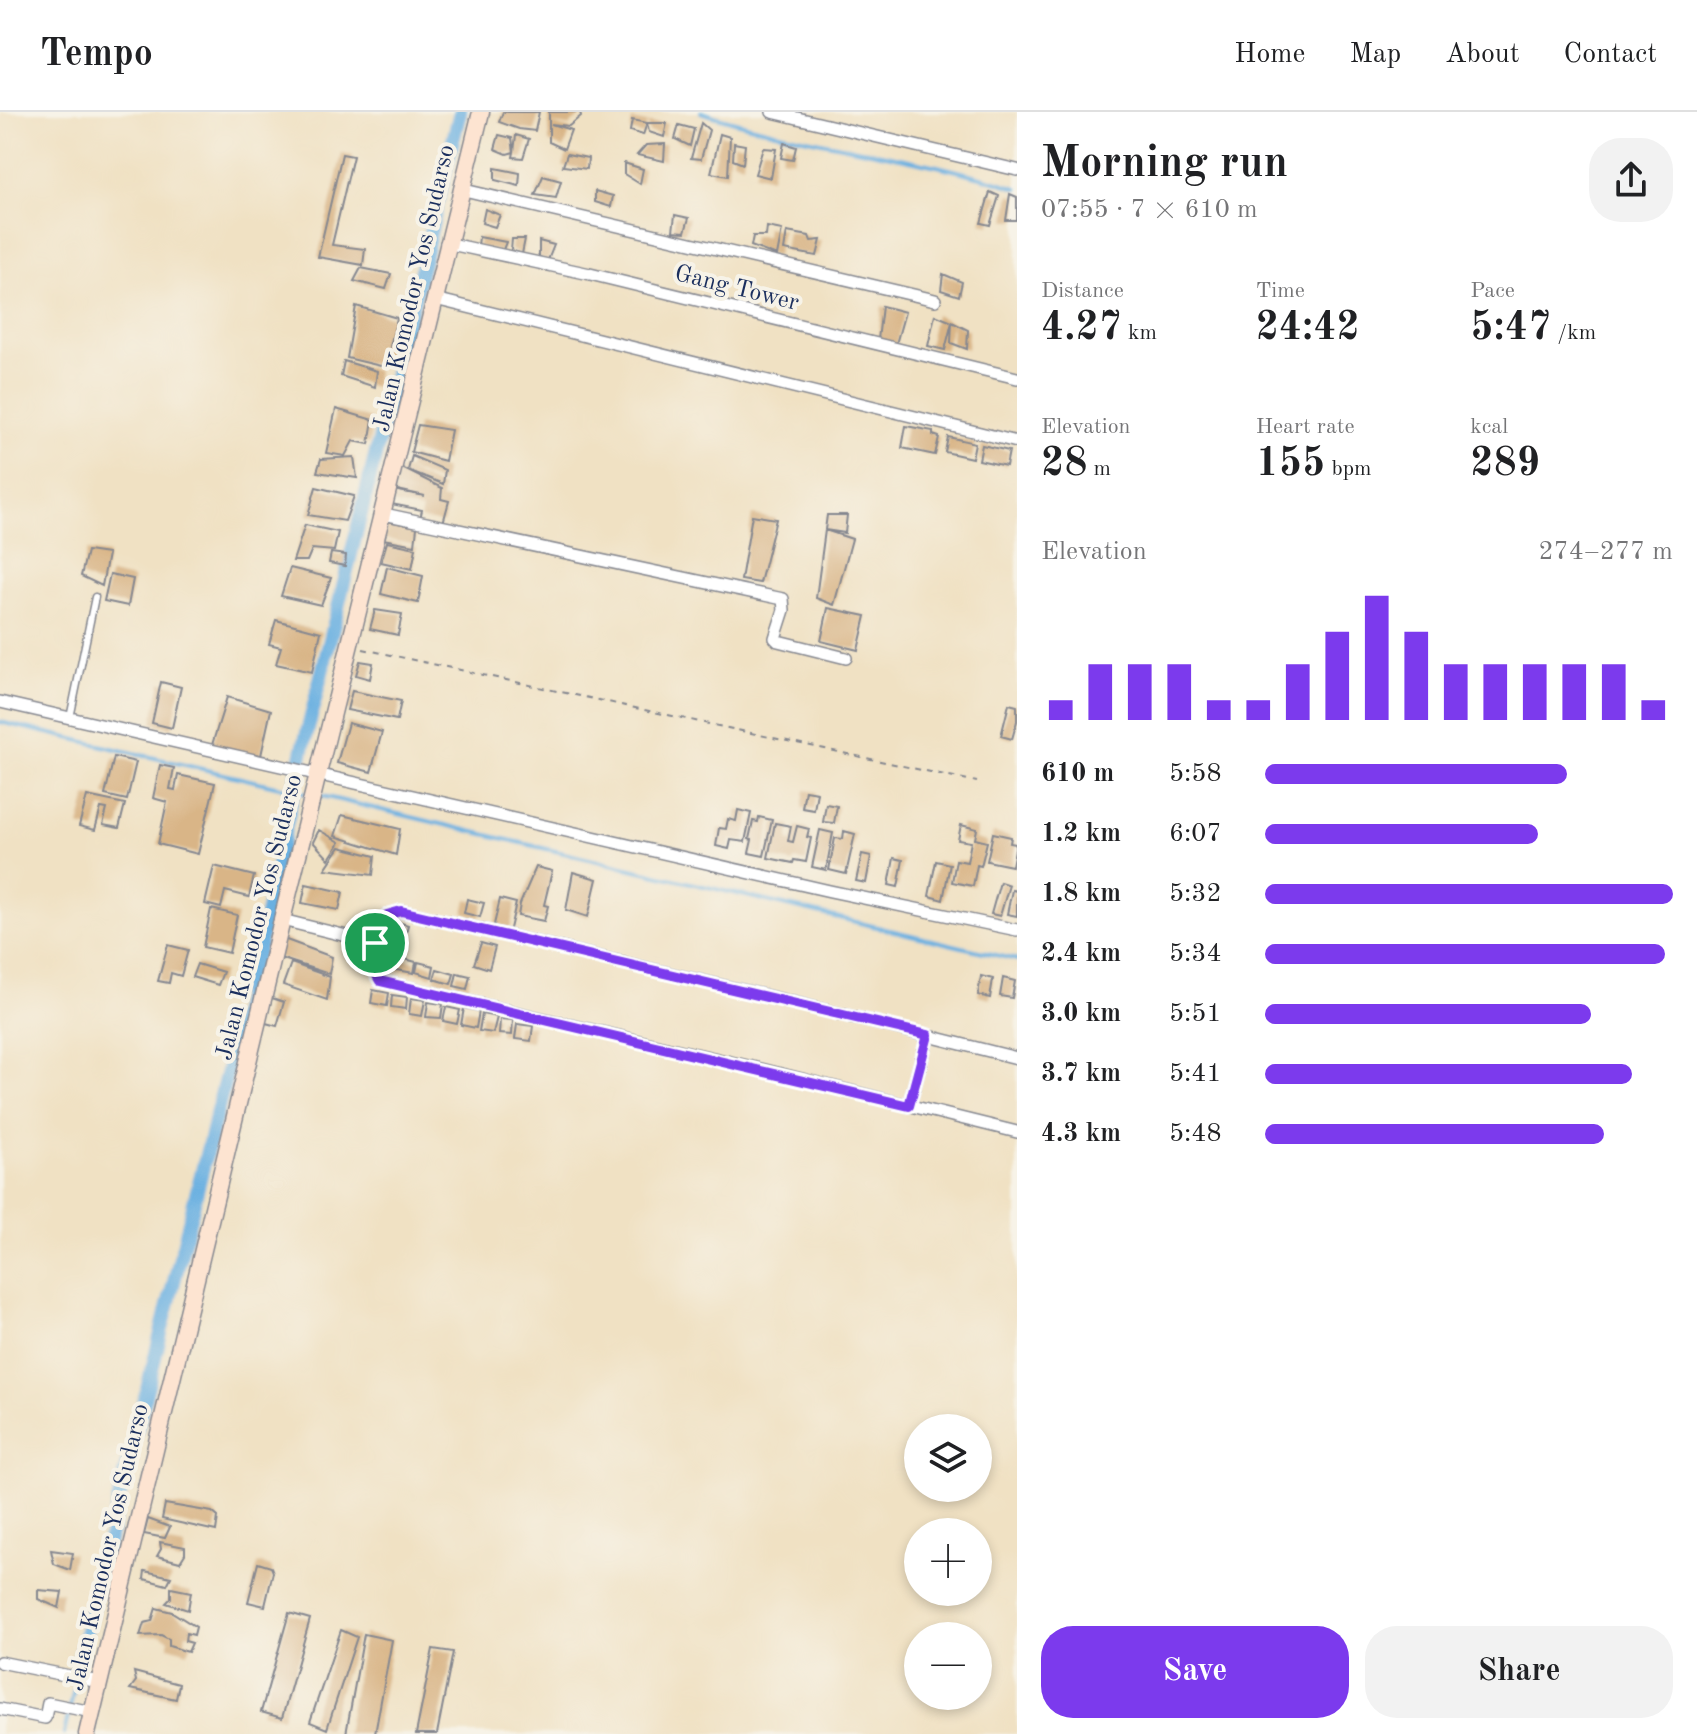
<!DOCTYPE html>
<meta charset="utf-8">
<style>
:root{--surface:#fff;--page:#f2f2f2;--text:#202124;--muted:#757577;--line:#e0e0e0;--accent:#7c3aed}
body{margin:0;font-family:"Old Standard TT",serif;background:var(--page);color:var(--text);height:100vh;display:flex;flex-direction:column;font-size:30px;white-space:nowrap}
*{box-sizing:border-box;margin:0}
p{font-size:26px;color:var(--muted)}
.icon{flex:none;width:44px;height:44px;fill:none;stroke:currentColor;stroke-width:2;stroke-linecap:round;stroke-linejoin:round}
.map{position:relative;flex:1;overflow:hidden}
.side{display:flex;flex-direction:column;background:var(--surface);width:680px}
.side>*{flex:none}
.fabs{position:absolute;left:904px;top:1302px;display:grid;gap:16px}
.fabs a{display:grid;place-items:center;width:88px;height:88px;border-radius:50%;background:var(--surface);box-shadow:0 4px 12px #0003;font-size:40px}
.pin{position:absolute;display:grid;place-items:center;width:68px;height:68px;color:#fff;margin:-34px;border:4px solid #fff;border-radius:50%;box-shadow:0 2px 8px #0007}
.round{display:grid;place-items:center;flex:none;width:84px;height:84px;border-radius:32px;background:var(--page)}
.overview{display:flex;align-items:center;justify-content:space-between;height:136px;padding:0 24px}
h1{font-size:44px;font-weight:800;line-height:60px}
.metrics{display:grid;grid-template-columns:repeat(3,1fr);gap:12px;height:136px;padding:8px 24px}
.metrics div{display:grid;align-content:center}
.metrics b{font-size:40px;font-weight:800}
.metrics small{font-size:22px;font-weight:400}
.metrics p{font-size:22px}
.chart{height:224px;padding:16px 24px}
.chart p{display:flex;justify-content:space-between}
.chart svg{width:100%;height:144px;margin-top:8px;stroke:var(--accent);stroke-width:6}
.cta{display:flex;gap:16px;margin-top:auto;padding:16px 24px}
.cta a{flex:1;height:92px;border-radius:32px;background:var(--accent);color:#fff;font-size:32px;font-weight:800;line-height:92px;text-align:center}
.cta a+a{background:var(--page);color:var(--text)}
ul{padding:0 24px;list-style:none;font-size:26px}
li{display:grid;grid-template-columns:128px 96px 1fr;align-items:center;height:60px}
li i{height:20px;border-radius:10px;background:var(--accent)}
header{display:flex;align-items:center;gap:48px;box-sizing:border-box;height:112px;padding:0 40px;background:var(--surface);border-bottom:2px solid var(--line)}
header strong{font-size:38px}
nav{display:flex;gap:44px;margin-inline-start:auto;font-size:28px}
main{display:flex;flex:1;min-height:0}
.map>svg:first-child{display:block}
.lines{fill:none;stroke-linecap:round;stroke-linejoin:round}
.stream{stroke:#6bb0e1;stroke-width:4}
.canal{stroke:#6bb0e1;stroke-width:14}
.building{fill:#d9b587}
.lane-casing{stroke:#868890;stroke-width:9}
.street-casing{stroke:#868890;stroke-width:14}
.secondary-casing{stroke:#868890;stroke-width:19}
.path{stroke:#868890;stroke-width:2;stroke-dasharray:6 6;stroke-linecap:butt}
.lane{stroke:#fff;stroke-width:6}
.street{stroke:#fff;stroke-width:11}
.secondary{stroke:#fde4d1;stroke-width:16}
.route-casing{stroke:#fff;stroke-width:16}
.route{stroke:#7c3aed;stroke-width:10}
.labels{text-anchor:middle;stroke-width:8;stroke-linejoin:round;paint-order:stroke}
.street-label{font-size:24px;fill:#1b2f5e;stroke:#f7f3e8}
</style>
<header>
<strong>Tempo</strong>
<nav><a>Home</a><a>Map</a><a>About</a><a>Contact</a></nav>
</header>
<main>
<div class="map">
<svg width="1017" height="1622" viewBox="0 0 1017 1622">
<rect width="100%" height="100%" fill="#f7f3e8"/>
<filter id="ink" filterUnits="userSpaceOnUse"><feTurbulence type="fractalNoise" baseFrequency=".0125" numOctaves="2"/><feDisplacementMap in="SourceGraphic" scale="16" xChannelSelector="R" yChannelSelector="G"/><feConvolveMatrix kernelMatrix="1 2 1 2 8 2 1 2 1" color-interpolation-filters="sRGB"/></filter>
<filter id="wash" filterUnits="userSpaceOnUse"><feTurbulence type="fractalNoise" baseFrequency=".006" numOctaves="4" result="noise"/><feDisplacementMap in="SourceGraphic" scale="32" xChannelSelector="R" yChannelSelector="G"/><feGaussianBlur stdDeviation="1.8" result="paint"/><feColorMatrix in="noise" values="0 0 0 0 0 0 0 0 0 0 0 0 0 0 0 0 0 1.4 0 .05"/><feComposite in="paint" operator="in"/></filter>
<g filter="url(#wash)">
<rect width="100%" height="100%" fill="#f0e1c3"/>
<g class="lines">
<path class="stream" d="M701,0C804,33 914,42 1017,76
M0,610L310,682
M318,683L1017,848
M64,1622L74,1577"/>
<path class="canal" d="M77,1554L261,825L303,637L460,0"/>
</g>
<g id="blocks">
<path class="building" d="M503,0H539L535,19L519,17L499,10Z
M549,0H580L581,4L569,14L551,12L571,18L564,37L549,30Z
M632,8L647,11L643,23L630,19Z
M647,11H667L664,25L649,20Z
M701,11L709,18L701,47L691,46Z
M679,13L694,17L690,34L675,27Z
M720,22L730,25L728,64L711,61Z
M499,23L512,26L514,40L516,23L529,27L523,46L513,45L514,40L507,42L495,37Z
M734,31L745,33L743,52L733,48Z
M784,31L796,35L793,48L781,46Z
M665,32L664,49L637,43L646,33Z
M763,36L776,37L771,66L755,62Z
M342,42L353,44L332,133L365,137L363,153L318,145Z
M567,42L588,46L587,57L563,54Z
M624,51L643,57L640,72L624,62Z
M495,56L520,61L519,74L495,68Z
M543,64L561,69L556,86L535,83Z
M595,79L613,84L611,95L595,90Z
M990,80L999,84L990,113L981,111Z
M1010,82L1017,85V108H1006Z
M485,97L500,103L495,115L482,111Z
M675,103L689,106L685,120L673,119Z
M767,115L782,118L777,144L751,134L753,124H766Z
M787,120L809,124L811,129L821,128L817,144L784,138Z
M479,125L506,130L502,140L478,134Z
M512,127H525L522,142L511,138Z
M539,129L554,133L548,148L539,145Z
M361,156L391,162L386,177L354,169Z
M943,162L962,170L959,184L941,178Z
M356,194L397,206L385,255L347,246Z
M882,194L905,200L896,232L878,228Z
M935,203L952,210L968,218L967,237L951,231L952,210L945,238L928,234Z
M344,249L377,259L375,275L341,264Z
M336,297L373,308L369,332L353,329L345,344L326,341Z
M418,313L451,318L445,349L411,340Z
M906,314L933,319V323L939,325L935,343L902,336Z
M948,325L975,331L972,346L945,340Z
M982,333L1009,339L1006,354L979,348Z
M412,344L445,358L443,372L408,358Z
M354,345L357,366L317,360L321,347Z
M402,356L442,376L441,387L449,389L443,411L420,407L422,398L391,392L393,378L425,384L393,377V367Z
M316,375L354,384L345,409L308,403Z
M752,403L776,407L760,471L741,468Z
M827,403H847L845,421L825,418Z
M387,409L417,415L415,433L383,427Z
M305,413L338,420L334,439L312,437L307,449H293Z
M825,418L852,427L834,493L816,486Z
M387,430L416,436L412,457L381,450Z
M87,439L108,442L102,474L81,464Z
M331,441L346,443L345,454L329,451Z
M387,455L423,464L418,491L381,482Z
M290,456L331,466L321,493L281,484Z
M110,462L133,467L128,494L104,489Z
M828,496L866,504L858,538L821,529Z
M375,498L402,502L398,523L370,517Z
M276,508L321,520L312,560L276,552L281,535L269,532Z
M360,549L373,551L370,567L356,563Z
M161,570L181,575L172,616L152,611Z
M352,579L401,589L397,608L347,598Z
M227,585L271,598L260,648L211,636Z
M1009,592L1017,594V609L1012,627L1001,624Z
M348,611L382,620L371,660L337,651Z
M114,645L136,650L127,688L105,683Z
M160,653L174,656L170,677L175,678L178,663L215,671L198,742L158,732L167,690L153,686Z
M805,678L817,680L814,698L802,696Z
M87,684L125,692L119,716L103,713L107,697L101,696L95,718L79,714Z
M826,692L837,694L834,711L823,710Z
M738,698L751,701L745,730L731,728L729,737L716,734L719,716L726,717L728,707L736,709Z
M342,703L400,717L396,743L335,724Z
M759,705L772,708L764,744L749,741L752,728L749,727L753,709L758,710Z
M775,711L791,714L788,729L793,730L797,714L809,717L807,725L811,726L806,750L794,748L793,751L768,746Z
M961,713L977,717L975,727L987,730L981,754L977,753L973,774L952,770L956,748L967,750L971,730L958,728Z
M319,718L340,730L329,747L313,730Z
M820,718L833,721L826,758L812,755Z
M844,719L855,722L846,762L829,758L835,726L843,727Z
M993,721L1011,725L1010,731L1016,732L1012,754L987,749Z
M340,735L375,744L373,763L325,757Z
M862,742L871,744L866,771L856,769Z
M894,746L903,748L898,775L889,773Z
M936,749L950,752L943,788L929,784Z
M214,754L254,764L249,785L225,779L221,796L205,792Z
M536,755L552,759L544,793L548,794L544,809L518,804L520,792Z
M573,760L597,767L588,805L566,798Z
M1000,770L1009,773L1000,804L991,802Z
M306,772L343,780L339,798L302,791Z
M1012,778L1017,779V804L1007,802Z
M467,787L484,791L480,805L464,801Z
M500,787L516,791L509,821L493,817Z
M211,797L237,803L229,841L203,835Z
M394,809L408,813L405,824L391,820Z
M281,826L332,845L329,862L277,845Z
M481,831L495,835L489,857L474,852Z
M168,833L188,838L181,864L171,861L169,871L158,869Z
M383,841L416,850L414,861L380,855Z
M418,850L434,854L432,865L416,860Z
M291,851L330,865L327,888L283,873Z
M197,852L223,860L218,873L192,865Z
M437,857L454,862L451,872L434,867Z
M457,861L470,864L467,877L454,874Z
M981,864L993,867L990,886L978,883Z
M1003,866L1015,869L1012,886L1000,884Z
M373,878L389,881L387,894L371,891Z
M392,883L407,885L406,897L391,895Z
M269,885L284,890L277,914L262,910Z
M411,886L425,888L422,904L409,902Z
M428,890L443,892L441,906L426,905Z
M446,895L460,898L457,912L443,909Z
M464,896L479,899L476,916L461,913Z
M482,902L497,905L493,921L479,919Z
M500,907L513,908L512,923L499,922Z
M517,912L533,914L531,929L515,927Z
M165,1392L212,1400L218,1405L216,1419L162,1407Z
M148,1407L170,1415L165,1426L144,1422Z
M160,1430L185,1435V1442L180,1450L157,1444L161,1437Z
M51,1438L73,1441L70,1458L54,1452Z
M258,1451L271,1455L273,1460L265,1494L248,1490Z
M145,1459L171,1465L167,1473L144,1467Z
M171,1476L191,1480L188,1498L166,1491L171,1486Z
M38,1478L62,1480L59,1496L38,1487Z
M156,1496L172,1500L196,1515L194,1523L186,1521L185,1529L192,1531L188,1540L169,1534V1527L161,1523L140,1524L144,1511L152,1509Z
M289,1501L310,1507L282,1606L261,1600Z
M341,1518L357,1525L327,1617L310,1610Z
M364,1522L392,1528L375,1622H346Z
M433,1537L453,1540L437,1622H416Z
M134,1560L179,1572L176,1587L130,1577L136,1569Z"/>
</g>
</g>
<g filter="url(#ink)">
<use href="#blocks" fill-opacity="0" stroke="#868890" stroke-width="2"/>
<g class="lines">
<defs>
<path id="lane" d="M70,606L95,485"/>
<path id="street" d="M772,0L1017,58
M460,77L935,188
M446,131L590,162L1017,266
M435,187L1017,330
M384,402L783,487L784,498L775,526L778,529L846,546
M0,590L830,779L1017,818
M282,808L375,831
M1017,946L780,887L401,799L387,803C376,822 367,849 380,869L765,958L1017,1020
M909,994L928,923
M0,1550L99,1570
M0,1597L45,1606L48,1591L92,1600"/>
<path id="secondary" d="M87,1622L282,808L481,0"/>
</defs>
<use href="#lane" class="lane-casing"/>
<use href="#street" class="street-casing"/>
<use href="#secondary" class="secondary-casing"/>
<path class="path" d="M363,537L977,670"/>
<use href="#lane" class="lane"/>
<use href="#street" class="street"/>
<use href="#secondary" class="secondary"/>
</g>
</g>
<g class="lines" filter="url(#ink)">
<defs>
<path id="route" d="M401,799L928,923L909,994L380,869C367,850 376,821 387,803Z"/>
</defs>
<use href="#route" class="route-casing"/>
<use href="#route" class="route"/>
</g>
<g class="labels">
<g class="street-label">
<text transform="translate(737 175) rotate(14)" y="8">Gang Tower</text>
<text transform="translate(413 176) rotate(-77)" y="8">Jalan Komodor Yos Sudarso</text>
<text transform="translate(258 805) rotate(-76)" y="8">Jalan Komodor Yos Sudarso</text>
<text transform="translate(107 1435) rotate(-77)" y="8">Jalan Komodor Yos Sudarso</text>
</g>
</g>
</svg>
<div class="fabs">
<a><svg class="icon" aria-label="layers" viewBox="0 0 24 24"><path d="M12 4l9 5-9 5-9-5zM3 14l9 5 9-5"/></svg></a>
<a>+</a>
<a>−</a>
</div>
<div class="pin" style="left:375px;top:831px;background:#1e9e55"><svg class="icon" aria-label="arrive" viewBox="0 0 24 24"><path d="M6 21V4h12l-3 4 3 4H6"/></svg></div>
</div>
<section class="side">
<div class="overview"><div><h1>Morning run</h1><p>07:55 · 7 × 610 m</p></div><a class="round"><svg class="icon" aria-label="share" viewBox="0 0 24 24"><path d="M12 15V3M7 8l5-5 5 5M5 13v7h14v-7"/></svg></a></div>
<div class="metrics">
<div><p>Distance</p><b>4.27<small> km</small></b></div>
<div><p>Time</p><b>24:42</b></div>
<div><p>Pace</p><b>5:47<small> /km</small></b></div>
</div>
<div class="metrics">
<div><p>Elevation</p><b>28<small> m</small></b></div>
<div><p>Heart rate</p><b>155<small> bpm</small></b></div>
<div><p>kcal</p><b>289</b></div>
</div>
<div class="chart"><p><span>Elevation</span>274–277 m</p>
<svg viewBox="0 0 160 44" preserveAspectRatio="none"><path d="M5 44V38M15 44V27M25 44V27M35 44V27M45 44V38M55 44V38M65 44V27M75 44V17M85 44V6M95 44V17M105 44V27M115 44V27M125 44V27M135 44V27M145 44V27M155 44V38"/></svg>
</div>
<ul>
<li><b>610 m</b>5:58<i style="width:74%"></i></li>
<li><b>1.2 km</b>6:07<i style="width:67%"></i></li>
<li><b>1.8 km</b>5:32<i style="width:100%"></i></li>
<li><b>2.4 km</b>5:34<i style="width:98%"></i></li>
<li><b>3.0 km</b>5:51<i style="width:80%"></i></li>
<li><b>3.7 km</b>5:41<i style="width:90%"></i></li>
<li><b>4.3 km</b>5:48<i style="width:83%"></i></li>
</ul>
<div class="cta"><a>Save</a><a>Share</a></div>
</section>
</main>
